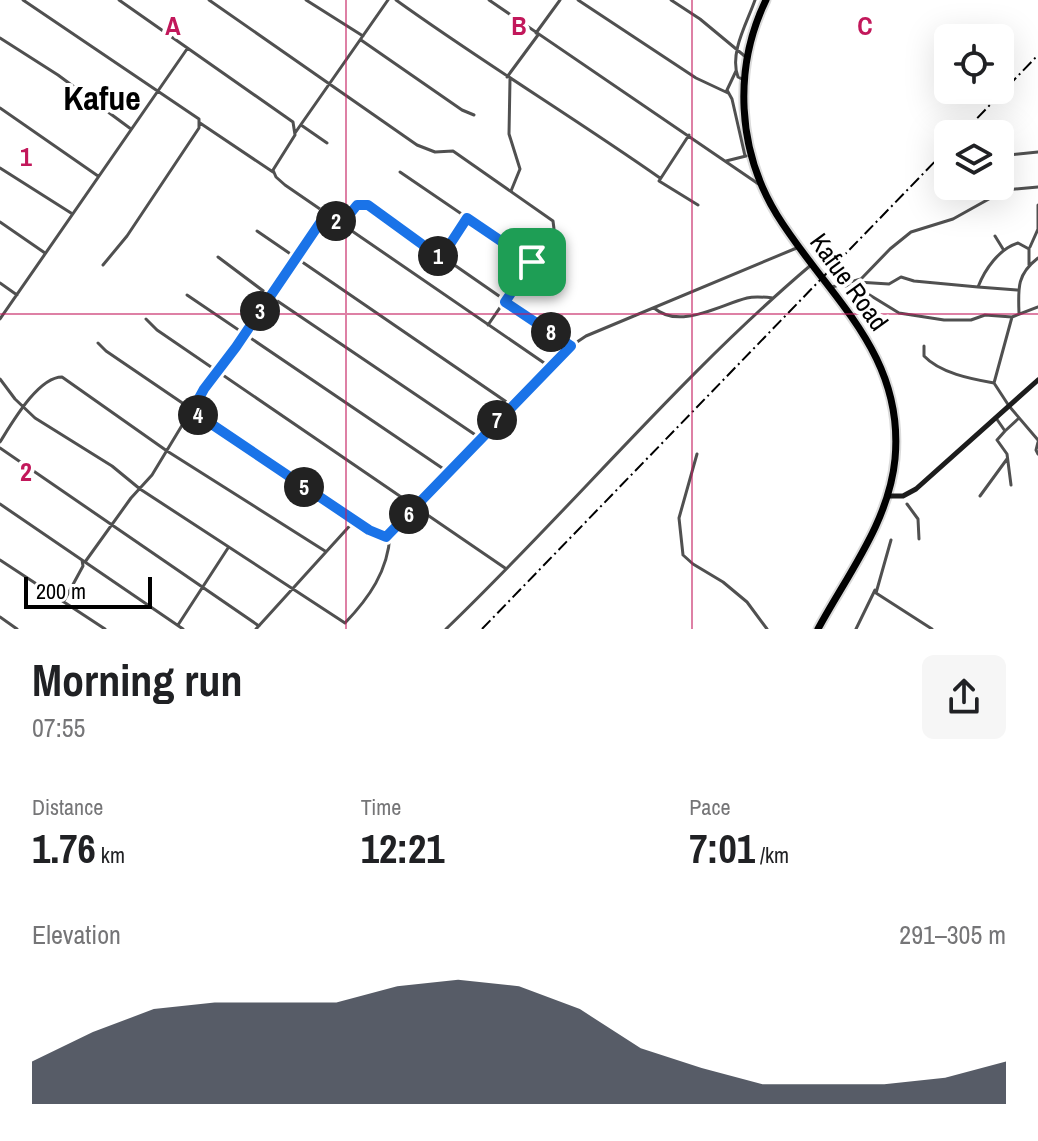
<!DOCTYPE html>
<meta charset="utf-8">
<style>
:root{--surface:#fff;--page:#f6f6f6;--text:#202124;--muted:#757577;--accent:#111827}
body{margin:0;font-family:"Archivo Narrow",sans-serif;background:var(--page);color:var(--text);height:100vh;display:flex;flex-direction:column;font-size:30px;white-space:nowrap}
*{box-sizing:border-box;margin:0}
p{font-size:26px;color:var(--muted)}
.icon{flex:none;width:44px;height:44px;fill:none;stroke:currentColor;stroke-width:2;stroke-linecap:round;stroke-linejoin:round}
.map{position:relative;height:629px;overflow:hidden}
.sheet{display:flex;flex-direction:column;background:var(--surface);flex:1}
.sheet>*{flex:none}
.fabs{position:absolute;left:934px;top:24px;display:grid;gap:16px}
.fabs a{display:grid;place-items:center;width:80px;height:80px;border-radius:12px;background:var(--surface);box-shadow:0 8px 32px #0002;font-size:40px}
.scale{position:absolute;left:24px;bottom:20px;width:128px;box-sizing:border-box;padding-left:8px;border:4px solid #000;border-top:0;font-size:22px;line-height:28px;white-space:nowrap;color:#000;-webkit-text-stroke:6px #fff;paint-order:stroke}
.pin{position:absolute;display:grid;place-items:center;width:68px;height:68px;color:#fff;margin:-34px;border-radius:16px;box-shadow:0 4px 12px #0006}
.km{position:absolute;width:40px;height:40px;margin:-20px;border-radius:50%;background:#222;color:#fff;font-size:22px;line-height:40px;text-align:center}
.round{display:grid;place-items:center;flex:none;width:84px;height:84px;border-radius:12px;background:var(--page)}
.summary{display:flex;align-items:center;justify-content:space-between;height:136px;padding:0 32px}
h1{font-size:44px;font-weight:700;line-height:60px}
.metrics{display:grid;grid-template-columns:repeat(3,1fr);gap:12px;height:136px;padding:8px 32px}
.metrics div{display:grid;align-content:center}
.metrics b{font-size:40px;font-weight:700}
.metrics small{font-size:22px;font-weight:400}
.metrics p{font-size:22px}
.chart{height:224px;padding:16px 32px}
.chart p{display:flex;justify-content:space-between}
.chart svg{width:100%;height:144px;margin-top:8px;fill:var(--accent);opacity:.7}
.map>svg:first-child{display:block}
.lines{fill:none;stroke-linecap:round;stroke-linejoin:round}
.highway-casing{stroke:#dbdbdb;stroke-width:11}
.street{stroke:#505050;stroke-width:3}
.secondary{stroke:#1d1d1d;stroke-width:5}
.highway{stroke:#000;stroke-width:7}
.rail{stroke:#000;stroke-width:2;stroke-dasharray:12 4 2 4;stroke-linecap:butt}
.route-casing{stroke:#fff;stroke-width:16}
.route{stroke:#1a73e8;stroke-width:10}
.grid{fill:none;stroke:#c2185b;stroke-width:2;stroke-opacity:0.55}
.labels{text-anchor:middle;stroke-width:8;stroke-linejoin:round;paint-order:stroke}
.street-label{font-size:26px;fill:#000;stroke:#fff}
.district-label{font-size:34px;font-weight:bold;fill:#000;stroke:#fff}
.grid-label{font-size:26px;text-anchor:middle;font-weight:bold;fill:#c2185b;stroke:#fff;stroke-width:8;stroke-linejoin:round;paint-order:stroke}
</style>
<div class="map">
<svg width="1038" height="629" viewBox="0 0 1038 629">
<rect width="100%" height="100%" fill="#fff"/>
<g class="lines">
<defs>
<path id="highway" d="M766,0C733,68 737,150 777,215C827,296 905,352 895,459C889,522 847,575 818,629"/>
</defs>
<use href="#highway" class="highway-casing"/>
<path class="street" d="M23,0L199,119V128L127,236L103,265
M119,0L293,122L295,135L273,170L276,177L285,185L550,367L571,346L586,336L799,247
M209,0L417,145L435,152L453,151L553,221L554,229L488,325
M306,0L363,36
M396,0C482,62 573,117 660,178
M489,0L760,185
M578,0L696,78L728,93
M671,0L700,19L747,58
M536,33L560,0
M0,38L58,75L131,129
M361,40L462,110L474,115
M736,71L727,90L732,99L745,156
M507,77L538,35
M510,79L509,134L520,169L511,191
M744,80L738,77C729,53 747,23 755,0
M0,108L98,176
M200,123L273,172
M301,125L327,143
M295,133L388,0
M689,135L659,181L698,205
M1000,156L1038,152
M726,161L746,156
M0,168L71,213
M400,172L532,262
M0,222L45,253
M342,224L357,205H368L571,346
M257,231L511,405
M995,236L1003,249
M1030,247L1038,229V205
M218,257L270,296L480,438
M441,258L467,218
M857,282L889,284L901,277L914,281L978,287C985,269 999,249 1018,243L1029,249V265
M0,283L17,295
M845,286H855L899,313L944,320H971L985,315L1012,317L1038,307
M832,287L861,279L890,249L911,232L953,219L1005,190L1038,187
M978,287L1017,290
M187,295L448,472
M654,308C680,330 719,305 747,298C755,296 764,297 773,298
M1019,313C1018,288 1017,274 1038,258
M0,319L187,49
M146,319L157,330L505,568
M98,343L106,351L369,530L378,536L390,535
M924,346V356C940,373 971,379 994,383L1009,406L1038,440
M0,379L15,399L35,418L112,466L140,489L345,623C369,598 388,571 390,535L511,405L549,369
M994,383L1012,317
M996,418L1005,431L997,440L1007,454L1011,485
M1005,431L1019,418
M0,442C12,423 38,377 62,377L167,451L325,551
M1038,442L1036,450L1038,454
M0,448L259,626
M697,454L679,518L683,555L693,564L723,582L747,602L767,629
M980,496L1007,459
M0,504L183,629
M907,504L918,519L919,539
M891,540L876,593L932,629
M0,560L105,629
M85,562L131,498L152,475L204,389L236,347L326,214
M64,601L83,566L82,560
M0,617L17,629
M178,625L228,548
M256,629L355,520
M446,629C570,510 680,376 811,265
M856,629L875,590"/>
<path class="secondary" d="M887,496H903L916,489L1038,380"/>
<use href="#highway" class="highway"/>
<path class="rail" d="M962,134L1038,55
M482,629L948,148"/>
</g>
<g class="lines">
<defs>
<path id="route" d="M357,205H368L441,258L467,218L532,262L505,302L571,346L386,537L369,530L192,411L204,389L236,347L326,214L342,224Z"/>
</defs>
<use href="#route" class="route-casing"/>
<use href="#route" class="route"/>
</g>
<path class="grid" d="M346,0V629M692,0V629M0,314H1038"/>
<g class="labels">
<g class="street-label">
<text transform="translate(849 282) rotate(54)" y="9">Kafue Road</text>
</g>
<g class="district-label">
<text x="102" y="110">Kafue</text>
</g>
</g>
<g class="grid-label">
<text x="173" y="35">A</text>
<text x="519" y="35">B</text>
<text x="865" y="35">C</text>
<text x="26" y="166">1</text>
<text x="26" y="481">2</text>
</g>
</svg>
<div class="fabs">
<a><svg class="icon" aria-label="locate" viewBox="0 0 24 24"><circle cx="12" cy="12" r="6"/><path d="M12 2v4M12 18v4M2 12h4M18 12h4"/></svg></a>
<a><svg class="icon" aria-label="layers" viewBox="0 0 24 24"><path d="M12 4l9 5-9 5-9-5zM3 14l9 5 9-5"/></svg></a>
</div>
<div class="scale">200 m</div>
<div class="pin" style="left:532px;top:262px;background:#1e9e55"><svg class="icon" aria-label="arrive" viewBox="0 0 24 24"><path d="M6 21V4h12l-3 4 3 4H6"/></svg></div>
<b class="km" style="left:438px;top:256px">1</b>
<b class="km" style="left:336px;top:221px">2</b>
<b class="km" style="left:260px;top:311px">3</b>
<b class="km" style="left:198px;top:415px">4</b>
<b class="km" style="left:304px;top:487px">5</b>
<b class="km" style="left:409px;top:514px">6</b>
<b class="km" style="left:497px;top:420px">7</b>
<b class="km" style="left:551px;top:332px">8</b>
</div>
<section class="sheet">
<div class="summary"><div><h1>Morning run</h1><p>07:55</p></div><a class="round"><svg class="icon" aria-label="share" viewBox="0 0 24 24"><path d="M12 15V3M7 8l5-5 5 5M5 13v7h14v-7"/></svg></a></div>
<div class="metrics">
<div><p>Distance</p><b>1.76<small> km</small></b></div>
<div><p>Time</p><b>12:21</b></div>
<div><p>Pace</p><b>7:01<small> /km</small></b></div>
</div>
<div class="chart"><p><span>Elevation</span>291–305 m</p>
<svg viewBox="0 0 160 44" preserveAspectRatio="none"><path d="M0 44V31L10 22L20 15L30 13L40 13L50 13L60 8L70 6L80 8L90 15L100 27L110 33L120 38L130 38L140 38L150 36L160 31V44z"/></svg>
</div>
</section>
